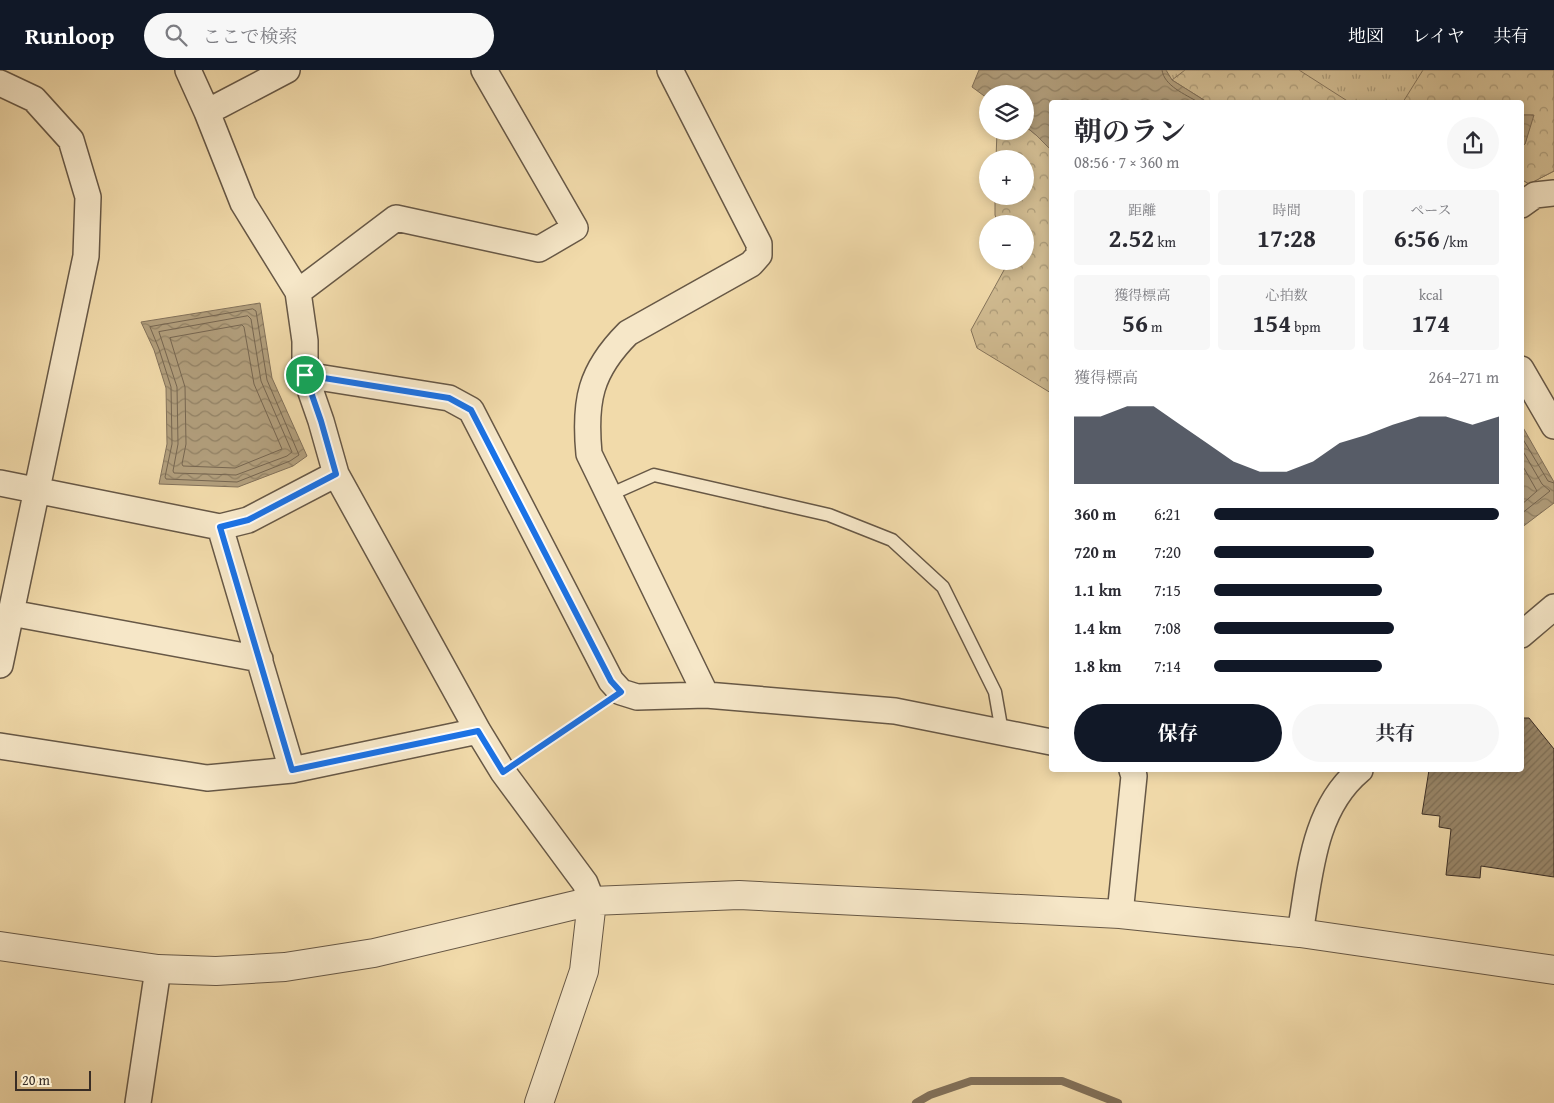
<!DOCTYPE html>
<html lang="ja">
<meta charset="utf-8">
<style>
:root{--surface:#fff;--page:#f7f7f7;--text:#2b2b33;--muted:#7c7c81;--accent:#111827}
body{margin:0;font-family:"Gentium Book Plus","Noto Serif JP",serif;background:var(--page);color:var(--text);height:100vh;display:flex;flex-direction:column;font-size:19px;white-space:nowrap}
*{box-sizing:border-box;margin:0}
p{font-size:16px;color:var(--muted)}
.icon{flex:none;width:28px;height:28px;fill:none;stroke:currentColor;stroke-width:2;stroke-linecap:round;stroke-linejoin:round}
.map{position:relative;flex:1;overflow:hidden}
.drawer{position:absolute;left:1049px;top:30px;width:475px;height:672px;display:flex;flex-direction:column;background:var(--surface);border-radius:5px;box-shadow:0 2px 12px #0003}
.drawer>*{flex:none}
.buttons{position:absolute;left:979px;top:15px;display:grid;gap:10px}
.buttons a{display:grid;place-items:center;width:55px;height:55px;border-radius:50%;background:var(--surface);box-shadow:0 2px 12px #0003;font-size:25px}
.scale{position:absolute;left:15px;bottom:12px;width:76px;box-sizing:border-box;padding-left:5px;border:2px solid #392d25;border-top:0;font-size:14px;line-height:18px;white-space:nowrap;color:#392d25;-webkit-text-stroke:4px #f6e7c8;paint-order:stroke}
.pin{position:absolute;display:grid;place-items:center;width:42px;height:42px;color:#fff;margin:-21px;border:2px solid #fff;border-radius:50%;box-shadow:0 1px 5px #0007}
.round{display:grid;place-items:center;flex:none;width:52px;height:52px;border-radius:26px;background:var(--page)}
.head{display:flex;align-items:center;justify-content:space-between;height:85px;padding:0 25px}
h1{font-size:28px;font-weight:700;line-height:38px}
.metrics{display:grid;grid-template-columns:repeat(3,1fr);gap:8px;height:85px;padding:5px 25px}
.metrics div{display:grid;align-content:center;border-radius:5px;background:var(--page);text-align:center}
.metrics b{font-size:25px;font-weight:700}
.metrics small{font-size:14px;font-weight:400}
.metrics p{font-size:14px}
.chart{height:140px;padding:10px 25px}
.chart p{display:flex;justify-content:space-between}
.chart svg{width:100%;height:90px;margin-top:5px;fill:var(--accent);opacity:.7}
.button{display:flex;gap:10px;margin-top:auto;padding:10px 25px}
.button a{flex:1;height:58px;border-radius:30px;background:var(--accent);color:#fff;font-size:20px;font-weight:700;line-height:58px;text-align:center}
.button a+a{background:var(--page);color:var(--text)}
ul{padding:0 25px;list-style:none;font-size:16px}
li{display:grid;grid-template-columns:80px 60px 1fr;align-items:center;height:38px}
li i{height:12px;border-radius:6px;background:var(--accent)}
header{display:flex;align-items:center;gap:30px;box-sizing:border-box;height:70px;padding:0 25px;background:var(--accent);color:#fff}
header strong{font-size:24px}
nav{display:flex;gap:28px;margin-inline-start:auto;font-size:18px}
.search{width:350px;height:45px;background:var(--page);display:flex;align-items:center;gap:12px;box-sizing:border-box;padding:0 18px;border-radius:28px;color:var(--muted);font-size:19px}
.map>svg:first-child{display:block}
.grass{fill:url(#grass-tufts);stroke:#86755c}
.forest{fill:url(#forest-crowns);stroke:#86755c}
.water{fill:url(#water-waves);stroke:#82715a}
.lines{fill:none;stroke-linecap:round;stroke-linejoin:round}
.shore{stroke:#766651;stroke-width:1}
.stream{stroke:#82715a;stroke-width:8}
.building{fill:url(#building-hatch);stroke:#392d25}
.service-casing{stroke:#675846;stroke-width:15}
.minor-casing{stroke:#675846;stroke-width:28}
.tertiary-casing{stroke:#675846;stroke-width:30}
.path{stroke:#392d25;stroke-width:3;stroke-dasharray:1 2.5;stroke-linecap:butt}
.service{stroke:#f6e7c8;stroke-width:12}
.minor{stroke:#f6e7c8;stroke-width:25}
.tertiary{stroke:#f6e7c8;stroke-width:28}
.route-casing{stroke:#fff;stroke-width:10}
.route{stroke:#1a73e8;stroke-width:6}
</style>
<header>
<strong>Runloop</strong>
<div class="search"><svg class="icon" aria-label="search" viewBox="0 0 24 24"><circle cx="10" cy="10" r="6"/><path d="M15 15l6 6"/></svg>ここで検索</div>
<nav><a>地図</a><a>レイヤ</a><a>共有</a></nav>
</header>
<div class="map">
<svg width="1554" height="1033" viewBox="0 0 1554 1033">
<defs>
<pattern id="grass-tufts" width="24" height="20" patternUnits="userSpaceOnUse" patternTransform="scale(1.25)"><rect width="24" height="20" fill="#d2bd93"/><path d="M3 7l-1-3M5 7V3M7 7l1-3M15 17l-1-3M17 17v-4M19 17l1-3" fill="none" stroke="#ab9a78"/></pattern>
<pattern id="forest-crowns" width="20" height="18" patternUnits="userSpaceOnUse" patternTransform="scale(1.25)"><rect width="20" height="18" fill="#d2bd93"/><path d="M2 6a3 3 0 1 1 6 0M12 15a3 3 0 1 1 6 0" fill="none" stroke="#ab9a78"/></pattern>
<pattern id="water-waves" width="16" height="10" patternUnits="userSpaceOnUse" patternTransform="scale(1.25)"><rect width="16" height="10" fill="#b29f7d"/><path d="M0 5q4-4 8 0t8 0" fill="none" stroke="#928266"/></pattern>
<pattern id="building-hatch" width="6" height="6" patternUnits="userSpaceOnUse" patternTransform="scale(1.25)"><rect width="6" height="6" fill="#99876a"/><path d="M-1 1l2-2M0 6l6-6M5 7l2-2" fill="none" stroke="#7e6f57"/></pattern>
</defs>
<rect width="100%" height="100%" fill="#f1daaa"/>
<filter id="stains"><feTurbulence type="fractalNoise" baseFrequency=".004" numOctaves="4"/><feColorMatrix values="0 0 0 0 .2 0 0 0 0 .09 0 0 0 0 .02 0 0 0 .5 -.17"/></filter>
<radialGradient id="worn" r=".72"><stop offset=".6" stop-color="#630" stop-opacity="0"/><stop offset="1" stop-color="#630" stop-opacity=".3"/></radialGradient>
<path class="grass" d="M1165,0H1554V101L1529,114L1521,109V78L1525,74L1533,45H1521V32H1207L1172,10Z"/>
<path class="forest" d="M1185,0H1299L1349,32H1207L1172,10Z
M1423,0H1554V101L1529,114L1521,109V78L1525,74L1533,45H1521V32H1403Z
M1025,56L1036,65L1051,80V323L977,278L971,260L1009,191H1025V154H998L995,145V126H1025V89H996L997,61H1025Z"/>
<path class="water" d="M979,0H1166L1172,10L1207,32H1051V80L1036,65L1025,56V24H988L987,28L972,17Z
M1521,45H1534L1525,74L1521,78Z
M260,233L272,308L307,386L293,396L238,417L159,414L167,374L166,318L154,280L141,252Z
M1521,354L1554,412V433L1521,458Z"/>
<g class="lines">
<path class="shore" d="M1162,0C1164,16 1185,24 1198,32
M253,239L256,241L267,310L299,385L290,391L237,412L166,409L165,407L172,374L171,317L159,279L150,257Z
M248,246L251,249L261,311L292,382L287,386L236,405L174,403L173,401L178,374L177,317L159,262Z
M242,255L244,257L254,314L282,379L235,398L183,396L182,394L186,374L185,317L170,268Z
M1521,366L1548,411L1554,413
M1521,378L1542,414L1550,421L1521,444
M1521,393L1537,421L1521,435"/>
<path class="stream" d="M916,1033L930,1025L971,1011H1062L1118,1033"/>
</g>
<path class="building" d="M1521,648H1529L1554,679V807L1481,796L1480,808L1446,805L1451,759L1439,757L1440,746L1422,744L1429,700H1521Z"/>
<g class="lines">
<defs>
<path id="service" d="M609,425L654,405L829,445L892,470L943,517L995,622L1002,662"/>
<path id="minor" d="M188,0L207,42L243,133L298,222L305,271V305L321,351L336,404L478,661L503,702L585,813L592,831
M670,0L759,174V185L751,194L628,263C590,301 584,331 589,384L706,625
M0,13L34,29L71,70L88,127L86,186L0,595
M207,42L287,0
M1521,135L1535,125L1554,123
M298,222L396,148L539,179L575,158L484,0
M1521,299L1554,356
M305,305L449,328L471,340L611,611L621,622L637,627L706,625L895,641L1051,672
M0,413L220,457L248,450L336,404
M220,457L292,700
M11,543L260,589
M1521,565L1554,537
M0,676L207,708L292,700L478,661
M1120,844L1134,706L1132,700
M1300,863C1310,807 1312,740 1360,700
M138,1033L158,899"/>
<path id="tertiary" d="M0,876L158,899L216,901L285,897L374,883L592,831L739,825L1120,844L1300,863L1554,900
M539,1033L584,901L592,831"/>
</defs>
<use href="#service" class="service-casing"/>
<use href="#minor" class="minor-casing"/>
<use href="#tertiary" class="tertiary-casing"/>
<path class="path" d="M523,689L600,636"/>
<use href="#service" class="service"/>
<use href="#minor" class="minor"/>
<use href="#tertiary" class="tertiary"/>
</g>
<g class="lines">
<defs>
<path id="route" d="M305,305L449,328L471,340L611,611L621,622L503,702L478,661L292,700L220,457L248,450L336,404L321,351Z"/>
</defs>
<use href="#route" class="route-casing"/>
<use href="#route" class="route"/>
</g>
<rect width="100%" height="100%" filter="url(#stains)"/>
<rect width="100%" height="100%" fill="url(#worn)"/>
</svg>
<div class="buttons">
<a><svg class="icon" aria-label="layers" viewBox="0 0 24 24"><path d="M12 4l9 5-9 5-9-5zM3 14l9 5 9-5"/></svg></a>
<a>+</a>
<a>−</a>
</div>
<div class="scale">20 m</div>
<div class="pin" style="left:305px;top:305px;background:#1e9e55"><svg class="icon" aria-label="arrive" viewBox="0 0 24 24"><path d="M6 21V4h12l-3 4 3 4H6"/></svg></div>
<section class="drawer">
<div class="head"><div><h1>朝のラン</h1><p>08:56 · 7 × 360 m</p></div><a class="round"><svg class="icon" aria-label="share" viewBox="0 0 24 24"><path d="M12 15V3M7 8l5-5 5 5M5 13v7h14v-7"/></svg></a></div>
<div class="metrics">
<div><p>距離</p><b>2.52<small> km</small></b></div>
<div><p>時間</p><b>17:28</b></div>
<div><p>ペース</p><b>6:56<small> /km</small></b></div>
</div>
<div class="metrics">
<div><p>獲得標高</p><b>56<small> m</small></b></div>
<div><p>心拍数</p><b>154<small> bpm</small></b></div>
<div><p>kcal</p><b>174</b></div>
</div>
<div class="chart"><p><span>獲得標高</span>264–271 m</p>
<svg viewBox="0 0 160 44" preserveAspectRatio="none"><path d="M0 44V11L10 11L20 6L30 6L40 15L50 24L60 33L70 38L80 38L90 33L100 24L110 20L120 15L130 11L140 11L150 15L160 11V44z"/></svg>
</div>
<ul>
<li><b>360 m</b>6:21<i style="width:100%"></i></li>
<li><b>720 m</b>7:20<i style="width:56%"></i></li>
<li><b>1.1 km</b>7:15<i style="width:59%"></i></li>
<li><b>1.4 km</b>7:08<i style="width:63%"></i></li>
<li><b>1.8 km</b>7:14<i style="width:59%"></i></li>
</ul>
<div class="button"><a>保存</a><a>共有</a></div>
</section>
</div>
